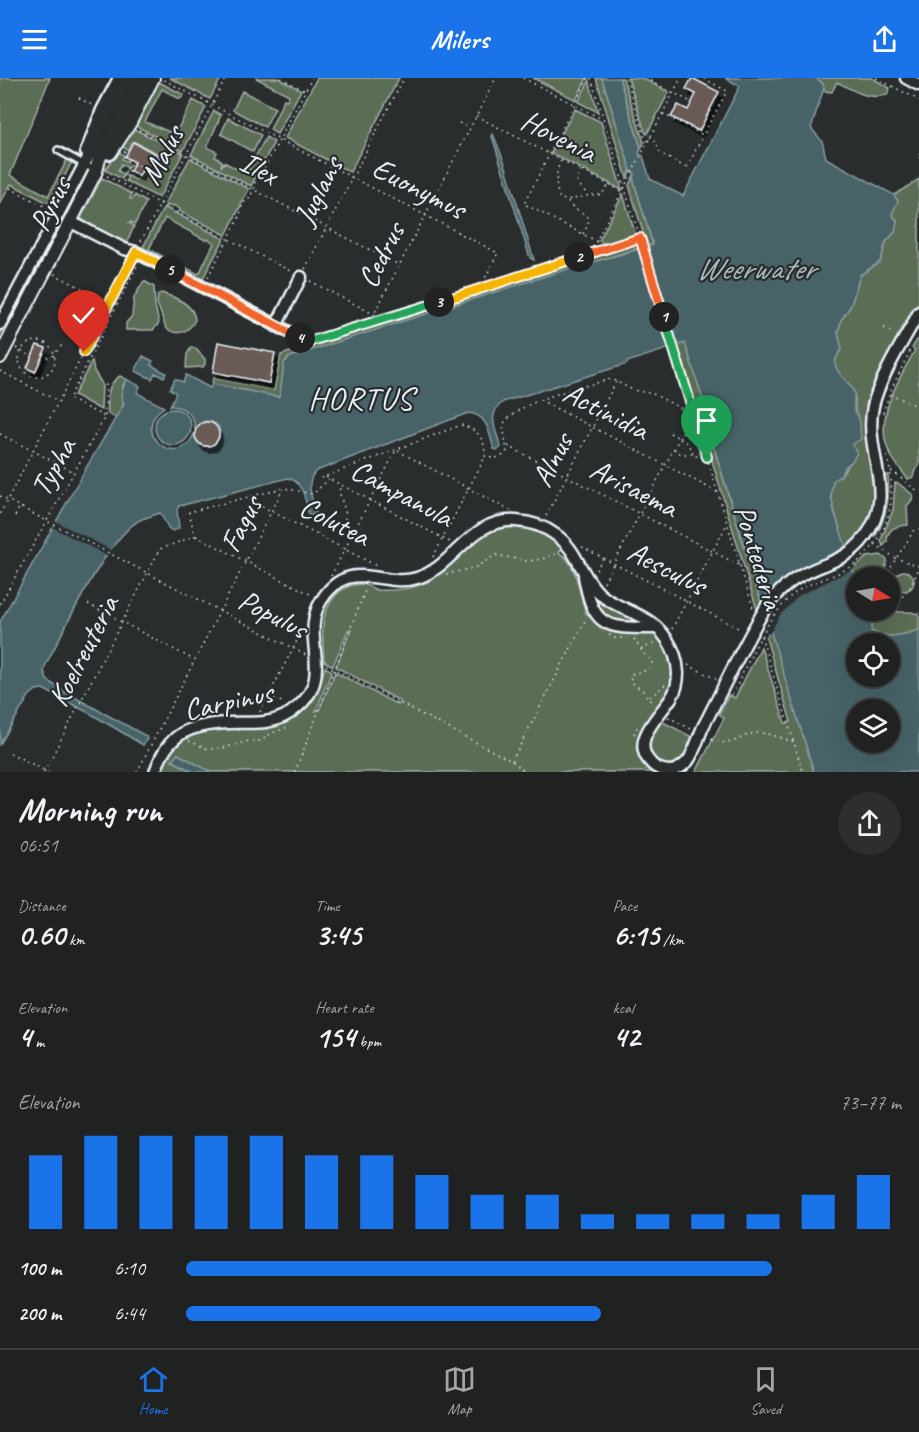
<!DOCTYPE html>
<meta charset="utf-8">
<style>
:root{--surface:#202222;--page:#2d2f2f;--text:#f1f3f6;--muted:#a2a4a5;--line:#3d3f40;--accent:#1a73e8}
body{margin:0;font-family:Caveat,sans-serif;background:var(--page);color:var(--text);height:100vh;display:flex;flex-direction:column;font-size:22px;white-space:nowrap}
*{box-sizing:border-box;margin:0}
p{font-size:20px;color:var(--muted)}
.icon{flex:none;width:33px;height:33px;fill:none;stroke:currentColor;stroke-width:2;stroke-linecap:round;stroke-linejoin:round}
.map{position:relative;height:694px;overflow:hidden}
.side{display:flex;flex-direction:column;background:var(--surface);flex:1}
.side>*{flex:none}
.needle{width:39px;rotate:101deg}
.controls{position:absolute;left:846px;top:489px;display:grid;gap:12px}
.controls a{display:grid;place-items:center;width:54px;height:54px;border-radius:50%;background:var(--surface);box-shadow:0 6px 24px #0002,0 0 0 2px var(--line);font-size:30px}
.pin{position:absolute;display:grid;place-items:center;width:51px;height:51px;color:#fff;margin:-62px -26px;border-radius:50% 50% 50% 0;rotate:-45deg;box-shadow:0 0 6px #0007}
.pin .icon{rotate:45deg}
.km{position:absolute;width:30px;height:30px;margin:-15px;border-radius:50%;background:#222;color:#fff;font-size:16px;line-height:30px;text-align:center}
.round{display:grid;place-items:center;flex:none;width:63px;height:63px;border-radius:32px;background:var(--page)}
.headline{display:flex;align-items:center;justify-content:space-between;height:102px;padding:0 18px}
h1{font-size:33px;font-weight:700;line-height:45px}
.stats{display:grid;grid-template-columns:repeat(3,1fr);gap:9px;height:102px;padding:6px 18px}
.stats div{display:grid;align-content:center}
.stats b{font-size:30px;font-weight:700}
.stats small{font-size:16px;font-weight:400}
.stats p{font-size:16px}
.chart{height:168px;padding:12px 18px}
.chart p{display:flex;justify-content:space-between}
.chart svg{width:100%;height:108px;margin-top:6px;stroke:var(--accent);stroke-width:6}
ul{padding:0 18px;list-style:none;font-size:20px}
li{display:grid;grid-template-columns:96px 72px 1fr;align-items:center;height:45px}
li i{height:15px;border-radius:8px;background:var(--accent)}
header{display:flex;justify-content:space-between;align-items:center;height:78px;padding:0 18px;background:var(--accent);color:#fff;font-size:27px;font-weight:700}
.menu{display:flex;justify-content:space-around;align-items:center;height:84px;border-top:2px solid var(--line);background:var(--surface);font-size:16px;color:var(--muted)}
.menu a{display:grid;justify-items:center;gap:3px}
.menu .on{color:var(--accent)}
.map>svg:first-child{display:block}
.green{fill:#5c6d56;stroke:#a2afa7;stroke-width:1.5}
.water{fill:#466467;stroke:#879ca1;stroke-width:1.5;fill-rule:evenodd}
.pier{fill:#2a2d2e}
.building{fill:#6b5a54;stroke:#e8f1f8;stroke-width:1.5;filter:url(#shadow)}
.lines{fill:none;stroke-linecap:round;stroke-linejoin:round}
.service-casing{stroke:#e8f1f8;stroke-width:10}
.minor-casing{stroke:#e8f1f8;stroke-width:15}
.tertiary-casing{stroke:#e8f1f8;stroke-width:16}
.path{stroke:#e8f1f8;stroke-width:1.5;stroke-dasharray:1.5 4.5;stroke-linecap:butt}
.service{stroke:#2a2d2e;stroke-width:5}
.minor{stroke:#2a2d2e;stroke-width:10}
.tertiary{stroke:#2a2d2e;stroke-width:12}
.path-bridge{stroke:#e8f1f8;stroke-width:1.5;stroke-dasharray:1.5 4.5;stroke-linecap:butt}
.split-1-casing{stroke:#fff;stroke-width:12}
.split-2-casing{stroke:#fff;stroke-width:12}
.split-3-casing{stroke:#fff;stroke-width:12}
.split-4-casing{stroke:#fff;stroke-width:12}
.split-5-casing{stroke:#fff;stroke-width:12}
.split-6-casing{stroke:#fff;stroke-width:12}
.split-1{stroke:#22a559;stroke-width:8}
.split-2{stroke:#f0652b;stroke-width:8}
.split-3{stroke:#f5b400;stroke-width:8}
.split-4{stroke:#22a559;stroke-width:8}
.split-5{stroke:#f0652b;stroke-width:8}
.split-6{stroke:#f5b400;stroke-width:8}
.labels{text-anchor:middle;stroke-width:4.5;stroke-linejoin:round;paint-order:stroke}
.street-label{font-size:30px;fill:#e8f1f8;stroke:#2a2d2e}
.water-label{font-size:32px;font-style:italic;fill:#a7b9be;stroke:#2a2d2e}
.neighbourhood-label{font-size:32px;letter-spacing:1.5px;fill:#e8f1f8;stroke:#2a2d2e}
</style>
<header><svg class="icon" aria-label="menu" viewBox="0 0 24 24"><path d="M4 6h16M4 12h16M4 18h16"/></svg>Milers<svg class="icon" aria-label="share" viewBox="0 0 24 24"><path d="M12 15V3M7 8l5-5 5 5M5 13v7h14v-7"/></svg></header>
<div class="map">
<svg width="919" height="694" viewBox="0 0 919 694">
<defs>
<filter id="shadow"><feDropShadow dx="3.5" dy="6" stdDeviation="0" flood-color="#0009"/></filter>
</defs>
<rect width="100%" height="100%" fill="#2a2d2e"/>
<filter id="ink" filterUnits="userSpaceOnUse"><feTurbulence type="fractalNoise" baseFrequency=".0167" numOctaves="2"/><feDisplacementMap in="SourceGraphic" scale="12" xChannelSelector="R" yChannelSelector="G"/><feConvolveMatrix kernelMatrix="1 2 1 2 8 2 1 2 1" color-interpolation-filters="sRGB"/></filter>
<g filter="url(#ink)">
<path class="green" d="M0,0H50L10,97L48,118L67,82L72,84L50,126L11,106L0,126Z
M170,0H221L210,21Z
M256,0H278L301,12L277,56L270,52L284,21L287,22L289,17Z
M317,0H399L350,94L285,60Z
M533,0H587L576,22Z
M596,0H602L631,92L627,100Z
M619,0H623L644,65L639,75L641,70Z
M628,0H642L669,14L647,56L645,54Z
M816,0H872L890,10L887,17C868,22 854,13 837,4L832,14L824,13L823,6Z
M157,3L184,17L180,21L162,11L145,44L175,56L193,22L206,29L183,73L134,47Z
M589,3L598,34L578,24Z
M242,13L275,30L265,49L233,32Z
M575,31L601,44L622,112L551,75Z
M214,33L221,37L207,69L217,74L215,79L222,83L221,89L224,84L246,96L266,59L274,64L251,108L191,77Z
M228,40L261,57L253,74L221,56Z
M132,50L183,75L159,120L126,103L128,98L137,102L142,93L130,87L128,90L121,86L118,93L123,96L126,93L122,101L105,92L117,73L124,77L122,81L151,96L161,77L133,63L128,72L121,68Z
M190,80L249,111L226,157L179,133L180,131L173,127L171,129L165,126Z
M635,95L633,100L653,167L647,168L629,107Z
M102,100L132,116L130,121H133L135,117L146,124L135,146L131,144L129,145L134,148L127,165L123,164L122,166C110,155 92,152 81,140Z
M919,101V225L876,309L877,406L872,439L859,460L844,473C845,454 824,419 833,403C837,397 836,402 841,397C846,390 853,382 857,374L852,367C853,352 856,335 855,320C853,301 822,294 841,271L838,255L841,242L851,227L860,197L880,184L886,164L895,154L897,143L892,136L897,123L894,117Z
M623,116L636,158L608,167L599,163Z
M164,129L224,161L201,204L183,194L185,189L198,196L200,194L214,165L208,161L205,162L165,140L149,171L177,186L175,190L141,173Z
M60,141L64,143L0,266V257Z
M637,165L639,170L304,275L302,270Z
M144,203L154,209L155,228L159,245L153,252H126V245L132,238L134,219Z
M161,215C175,219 194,226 195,242C189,254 177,259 166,250L157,225L158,217Z
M917,262L919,263V388L915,392L913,399L908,401C901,392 894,384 889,374C873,340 900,300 915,272L912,270Z
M686,264L713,355L711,360L762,527L758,535L677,267Z
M191,270H195L205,281V286L203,289L186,290L187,276Z
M299,271L300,276L288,280L285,284L280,317L278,319L212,306L213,300L274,312L281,277Z
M92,283L94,293L102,306L101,332L74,317Z
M120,298L126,301L122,310L124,326L116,340L108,336C107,320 106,307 120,298Z
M888,397C890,419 887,440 875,459L871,456C880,436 886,420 884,398Z
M895,405H898L913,417L912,422L907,428L908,447C896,448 887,450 887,464L883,468L881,462L893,432Z
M511,447L539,452L563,467L559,475C577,482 580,519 586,536L654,556C672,568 678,596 670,615C663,630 650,644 641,658L657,694H211L178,676L172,682L193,694H158L159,691L164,689L168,677L181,664L183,659L198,653L301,635L317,616L325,589L332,593L316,633L319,632L335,594L398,627L400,623L336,589L351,551L348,552L333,588L324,583C323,558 318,537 336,517C342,511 351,506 361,506C367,506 372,511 378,512C398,513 420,510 436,499L438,493L489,451Z
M881,477L887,482L884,499L856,500V501L852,491L867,479Z
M894 503a10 10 0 1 1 20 0a10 10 0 1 1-20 0Z
M600,519L649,547L615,545L595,529Z
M890,526L898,534H911L917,536L919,535V552C903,557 886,562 871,553L867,533L890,532Z
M771,552L814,694H696L724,640L719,636L729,617L735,620L761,569L785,645L791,644L766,560Z
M659,642L694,660C686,681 682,691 657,685L648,672L651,653Z"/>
<path class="water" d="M602,0H619L641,70L639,75L643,78L650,101L683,118L740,8L725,0H816L823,6L824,10L811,50L822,63L826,80L894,117L898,123L892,136L897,143L895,154L886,164L880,184L860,197L851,227L841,242L838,255L842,271C823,293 850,299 854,315C855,321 853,325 854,330C854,337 856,332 858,338C861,344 860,354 861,361L852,367L857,374L853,382L844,390L841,397L833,403L831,418L834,433L845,466L844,471L856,501V532L867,533L873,542L871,553C886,562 903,557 919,552V694H814L711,360L713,354L685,265L627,284V286L503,324C486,336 496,353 501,369L498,372L494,371C489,356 488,336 468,335L316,393C304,404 313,422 316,436L309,438C305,424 305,404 288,400L179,428L177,432L179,450L173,453L169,451L160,435C154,437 148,439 142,441C109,455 64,553 46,586L44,593L47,602L65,614L146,658L147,661L143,667L93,637L43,611L36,612L29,618L0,666V544L86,390L124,326L121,317L126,301L140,308L137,315L164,329C128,353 178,394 194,356C201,387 235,353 212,344C204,341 199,346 195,351C194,337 185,328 170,328L176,315L170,311L175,301L183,304L186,297L210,310L212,306L278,319L280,317L284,285L290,279L565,192L653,167L633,100L635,95L631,93ZM856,566H890V598H856ZM856,632H890V664H856Z
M493,56L505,86L534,182L530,180L492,58Z
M143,278L153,283L151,287L166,295L164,299L155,295L152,301L135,293Z
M155 349a18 18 0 1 1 36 0a18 18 0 1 1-36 0Z
M178,676L211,694H193L172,682Z"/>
<path class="pier" d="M647,165L679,270L670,273L638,168Z
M53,442L113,473L109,479L50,448Z
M847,471L855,490L800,517L780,537L769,557L760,529L772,513L795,494Z"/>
<path class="building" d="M692,0L719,14L699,53L671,39L678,27L688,32L696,16L686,11Z
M133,64L160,78L152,93L144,89L139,98L130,93L135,84L125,79Z
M218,264L275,275L269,305L213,294Z
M37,267L46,270L35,294L27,290Z
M195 356a12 12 0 1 1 24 0a12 12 0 1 1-24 0Z"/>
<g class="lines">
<defs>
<path id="service" d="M58,72L96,93"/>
<path id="minor" d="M906,0L919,7
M86,74L102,32L119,0
M71,144L124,171L136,174L308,264
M0,246L130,0
M276,248L301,199
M584,498C593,552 608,550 656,550
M155,694C168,655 188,647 228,645C249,644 270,648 290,635C340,601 298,561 321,523C349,477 383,511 417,500C456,488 469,440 516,443C531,444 544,448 556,457C578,472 581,499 600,516C612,527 628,531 642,539C663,550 677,571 678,595C678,603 676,613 671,620C660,638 629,663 651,685C655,690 663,693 670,693C677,693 683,688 688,683C695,673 698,660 703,649C724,609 744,564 768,526C778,514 788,504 802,497C824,485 848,482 864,460C899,416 863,375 873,328C880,298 905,261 919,234"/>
<path id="tertiary" d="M110,75L129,46L153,0
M0,279L71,142L96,93L99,81L141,0"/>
</defs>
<use href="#service" class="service-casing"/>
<use href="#minor" class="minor-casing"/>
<use href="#tertiary" class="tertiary-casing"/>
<path class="path" d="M281,0L304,12
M523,0L602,41
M588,0L524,126L608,169
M591,0L753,530
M626,0L646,64
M645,0L689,23
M876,0L919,22
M164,2L498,175L480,210
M79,20L92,27
M663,36L703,57L727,13L703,0
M476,38L621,113
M459,45L469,50
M139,52L399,187
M650,59L654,61L660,75L690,92
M124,73L126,75L124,80L151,94
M919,75L917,79L919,80
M561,83C555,93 555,110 560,121C574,124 587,115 601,117L608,108
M121,88L129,92
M687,89L703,58
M581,93L576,103L587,116
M107,98L292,194
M123,104L131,89
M10,110L48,130
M568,123C576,138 598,132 583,156
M141,163L226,0
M590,175L681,0
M305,191L404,0
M54,196L109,224
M208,199L241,136L240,133L244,124L248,123L256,107L255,104L260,95L263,93L312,0
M310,203L383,241
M370,244L496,0
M884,250L894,255
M318,261L639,160
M19 281a18 18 0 1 1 36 0a18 18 0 1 1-36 0Z
M16,270L32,279
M41,281L53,278L62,267
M0,293L58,323
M890,316L919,329
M540,322L717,414
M883,335L891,312L911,271
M105,338L106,306
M670,355L679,360
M0,356L74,394
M680,361L687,365L695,378L705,379
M508,368L741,488
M674,371L681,376H692
M891,393C902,399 908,408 919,413
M326,399L452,465
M321,400L461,347C478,352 485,360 485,378C493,381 502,381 507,373L503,347C517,322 584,309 611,301L633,312L653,316L692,336
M0,418L22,430
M246,420L377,488
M0,436L131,184
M15,438L20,429
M546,438L616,304
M317,456L322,447H340C354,436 337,424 340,408
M196,458L312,517
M875,466L895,480L919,488
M582,469L740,551
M433,479L485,379
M128,485L306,577
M596,492L603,480
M446,496L474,490L496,477L527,483L542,481L560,474
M331,498L396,372L511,433
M886,500C893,482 905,469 913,453L919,451
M604,504L692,336
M890,520L904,518L911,508L919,490
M0,526L105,339L69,321L137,188
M88,526L194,582
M672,551L727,446
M609,557L615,560H627
M761,558L803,694
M634,561L644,576L652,582C653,595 640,592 632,596L630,603L643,613L653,626
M641,571L656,565
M326,587L512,683L525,694
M688,587L716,601
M732,617C749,584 764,543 791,518C806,505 824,502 841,494C888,470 900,423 886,375
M269,618L284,625
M650,619L665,607
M260,634L302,553
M668,639L691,651
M634,656L638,647
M711,661C737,672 739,654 761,655C772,656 784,661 794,664
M189,663L208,671L222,670L249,663H261L272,655L286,650
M10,675L48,694
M512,683L586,541
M44,694L160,471L195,458L189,434L284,410L313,416L329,401
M137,694L283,411
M295,694L366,510"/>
<use href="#service" class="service"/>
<use href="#minor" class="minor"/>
<use href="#tertiary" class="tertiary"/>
<path class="path-bridge" d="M22,430L128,485"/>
</g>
</g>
<g class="lines" filter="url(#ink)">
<defs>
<path id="split-1" d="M664,239L707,379"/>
<path id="split-2" d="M579,179L640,160L664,239"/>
<path id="split-3" d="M439,224L579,179"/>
<path id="split-4" d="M300,260L308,264L439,224"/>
<path id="split-5" d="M170,192L300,260"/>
<path id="split-6" d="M84,274L136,174L170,192"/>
</defs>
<use href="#split-1" class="split-1-casing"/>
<use href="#split-2" class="split-2-casing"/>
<use href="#split-3" class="split-3-casing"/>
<use href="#split-4" class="split-4-casing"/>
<use href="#split-5" class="split-5-casing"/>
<use href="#split-6" class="split-6-casing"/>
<use href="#split-1" class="split-1"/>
<use href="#split-2" class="split-2"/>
<use href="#split-3" class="split-3"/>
<use href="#split-4" class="split-4"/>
<use href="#split-5" class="split-5"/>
<use href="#split-6" class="split-6"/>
</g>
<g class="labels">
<g class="street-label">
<text transform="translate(559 58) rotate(27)" y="10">Hovenia</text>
<text transform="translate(162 77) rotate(-63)" y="10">Malus</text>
<text transform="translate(259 90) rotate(27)" y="10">Ilex</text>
<text transform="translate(419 110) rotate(27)" y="10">Euonymus</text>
<text transform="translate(318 113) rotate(-63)" y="10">Juglans</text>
<text transform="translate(50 126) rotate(-63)" y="10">Pyrus</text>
<text transform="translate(381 177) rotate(-63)" y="10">Cedrus</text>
<text transform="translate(606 333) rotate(27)" y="10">Actinidia</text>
<text transform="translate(552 382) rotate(-63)" y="10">Alnus</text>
<text transform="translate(53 389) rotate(-61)" y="10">Typha</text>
<text transform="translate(634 410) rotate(27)" y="10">Arisaema</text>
<text transform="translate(402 415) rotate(28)" y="10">Campanula</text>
<text transform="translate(335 443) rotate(27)" y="10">Colutea</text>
<text transform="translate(241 446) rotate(-63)" y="10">Fagus</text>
<text transform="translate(759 479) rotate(73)" y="10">Pontederia</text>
<text transform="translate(667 490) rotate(27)" y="10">Aesculus</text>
<text transform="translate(273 536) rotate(27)" y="10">Populus</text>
<text transform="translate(83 573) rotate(-63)" y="10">Koelreuteria</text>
<text transform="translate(228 623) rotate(-12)" y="10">Carpinus</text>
</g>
<g class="water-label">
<text x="755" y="201">Weerwater</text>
</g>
<g class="neighbourhood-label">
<text x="361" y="331">HORTUS</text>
</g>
</g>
</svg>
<div class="controls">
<a><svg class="needle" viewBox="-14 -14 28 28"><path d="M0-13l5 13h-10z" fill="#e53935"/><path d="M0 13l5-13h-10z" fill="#a2a4a5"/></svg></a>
<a><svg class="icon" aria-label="locate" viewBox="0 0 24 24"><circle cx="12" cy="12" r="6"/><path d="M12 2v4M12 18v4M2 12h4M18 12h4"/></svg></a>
<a><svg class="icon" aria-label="layers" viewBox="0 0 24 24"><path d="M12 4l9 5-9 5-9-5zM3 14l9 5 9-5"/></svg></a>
</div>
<div class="pin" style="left:707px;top:379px;background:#1e9e55"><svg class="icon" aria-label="arrive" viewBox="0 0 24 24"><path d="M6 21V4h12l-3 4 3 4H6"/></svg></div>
<div class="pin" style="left:84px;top:274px;background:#d93025"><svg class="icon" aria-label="check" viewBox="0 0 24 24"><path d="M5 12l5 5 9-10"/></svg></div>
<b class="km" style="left:664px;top:239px">1</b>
<b class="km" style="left:579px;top:179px">2</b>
<b class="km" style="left:439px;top:224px">3</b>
<b class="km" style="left:300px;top:260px">4</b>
<b class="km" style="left:170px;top:192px">5</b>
</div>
<section class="side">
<div class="headline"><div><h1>Morning run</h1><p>06:51</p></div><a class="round"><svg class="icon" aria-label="share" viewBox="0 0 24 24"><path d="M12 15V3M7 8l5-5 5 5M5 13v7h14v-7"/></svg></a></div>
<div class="stats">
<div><p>Distance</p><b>0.60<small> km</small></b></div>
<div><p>Time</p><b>3:45</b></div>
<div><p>Pace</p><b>6:15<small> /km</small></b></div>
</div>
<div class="stats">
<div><p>Elevation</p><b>4<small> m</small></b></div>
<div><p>Heart rate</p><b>154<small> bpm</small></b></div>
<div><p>kcal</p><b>42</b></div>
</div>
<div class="chart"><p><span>Elevation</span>73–77 m</p>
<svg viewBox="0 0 160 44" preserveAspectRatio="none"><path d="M5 44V14M15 44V6M25 44V6M35 44V6M45 44V6M55 44V14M65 44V14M75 44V22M85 44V30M95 44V30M105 44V38M115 44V38M125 44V38M135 44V38M145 44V30M155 44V22"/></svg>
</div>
<ul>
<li><b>100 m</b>6:10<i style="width:82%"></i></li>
<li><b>200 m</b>6:44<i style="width:58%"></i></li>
</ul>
</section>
<nav class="menu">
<a class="on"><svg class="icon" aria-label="home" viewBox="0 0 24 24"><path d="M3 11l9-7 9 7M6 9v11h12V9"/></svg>Home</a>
<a><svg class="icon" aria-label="map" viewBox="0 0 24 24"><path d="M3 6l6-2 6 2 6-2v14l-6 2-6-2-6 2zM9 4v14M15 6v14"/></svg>Map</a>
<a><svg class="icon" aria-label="saved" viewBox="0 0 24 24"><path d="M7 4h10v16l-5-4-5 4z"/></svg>Saved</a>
</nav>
